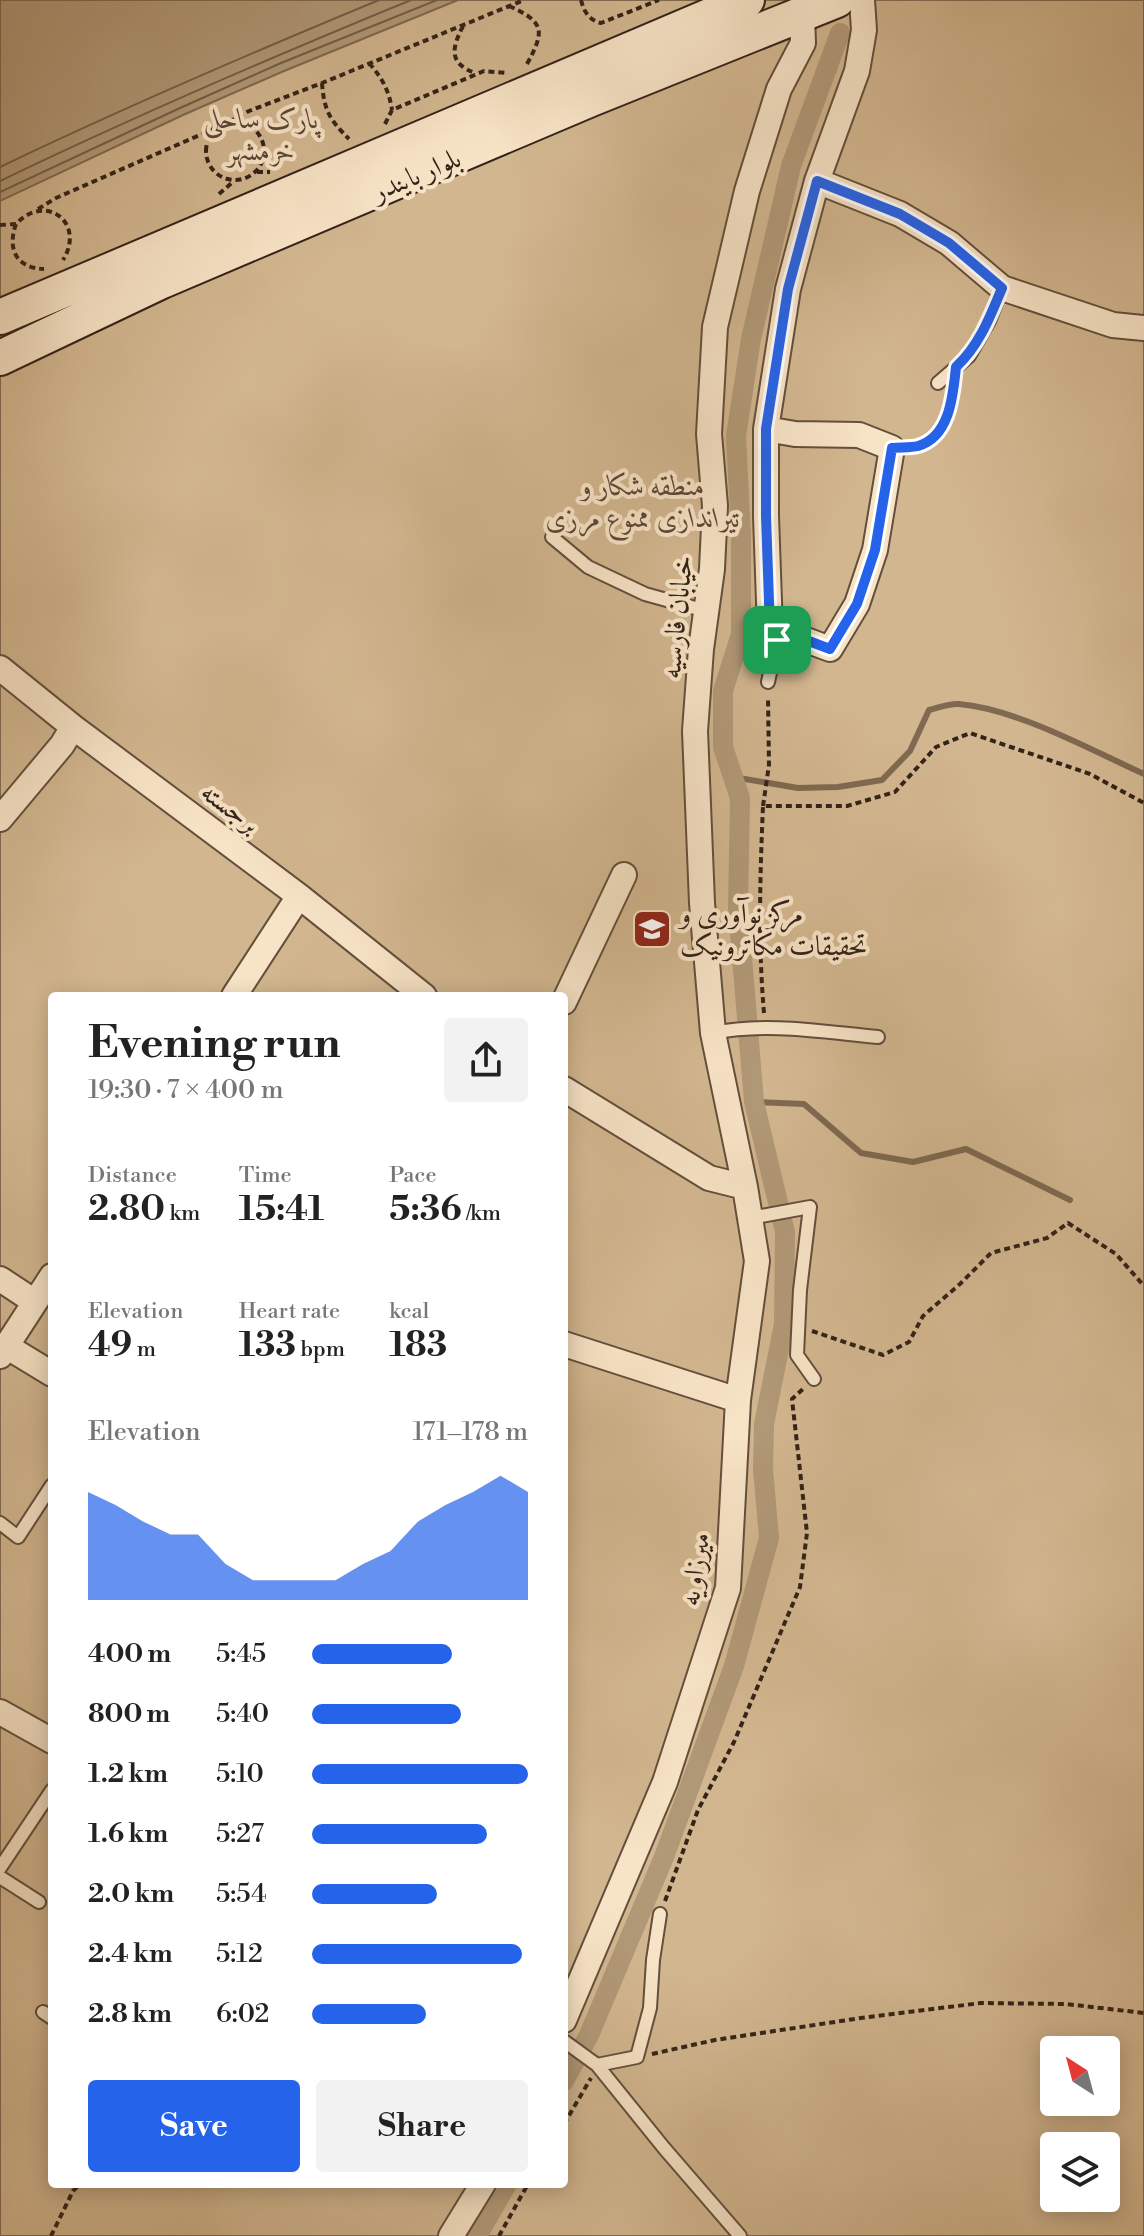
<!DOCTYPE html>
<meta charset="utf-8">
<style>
:root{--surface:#fff;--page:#f2f2f2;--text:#222;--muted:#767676;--accent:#2563eb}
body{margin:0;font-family:"Libre Bodoni",Amiri,serif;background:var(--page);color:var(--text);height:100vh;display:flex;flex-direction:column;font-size:30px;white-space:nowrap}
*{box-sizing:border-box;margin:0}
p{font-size:26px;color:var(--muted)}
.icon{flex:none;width:44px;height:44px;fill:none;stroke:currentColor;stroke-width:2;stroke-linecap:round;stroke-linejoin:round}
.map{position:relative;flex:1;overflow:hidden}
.panel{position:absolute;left:48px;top:992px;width:520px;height:1196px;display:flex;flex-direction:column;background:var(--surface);border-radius:8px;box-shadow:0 4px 20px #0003}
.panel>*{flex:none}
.needle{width:52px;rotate:324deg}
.tools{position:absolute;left:1040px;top:2036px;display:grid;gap:16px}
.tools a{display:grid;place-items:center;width:80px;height:80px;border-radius:8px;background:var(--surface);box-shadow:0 4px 20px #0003;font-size:40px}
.pin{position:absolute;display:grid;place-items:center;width:68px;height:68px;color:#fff;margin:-34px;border-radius:16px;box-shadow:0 4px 12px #0006}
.round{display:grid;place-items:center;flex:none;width:84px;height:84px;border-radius:8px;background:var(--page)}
.headline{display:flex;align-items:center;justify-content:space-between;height:136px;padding:0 40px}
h1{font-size:44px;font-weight:800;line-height:60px}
.figures{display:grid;grid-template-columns:repeat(3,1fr);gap:12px;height:136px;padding:8px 40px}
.figures div{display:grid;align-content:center}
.figures b{font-size:34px;font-weight:800}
.figures small{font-size:22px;font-weight:400}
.figures p{font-size:22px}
.chart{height:224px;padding:16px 40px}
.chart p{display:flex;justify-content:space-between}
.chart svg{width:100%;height:144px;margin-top:8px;fill:var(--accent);opacity:.7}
.action{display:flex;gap:16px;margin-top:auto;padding:16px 40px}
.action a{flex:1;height:92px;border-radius:8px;background:var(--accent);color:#fff;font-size:32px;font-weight:800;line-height:92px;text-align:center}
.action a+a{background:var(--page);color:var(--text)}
ul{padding:0 40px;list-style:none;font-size:26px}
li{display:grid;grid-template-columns:128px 96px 1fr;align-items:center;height:60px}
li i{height:20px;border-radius:10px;background:var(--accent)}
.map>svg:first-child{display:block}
.green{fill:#d2b68f;stroke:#826c54;stroke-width:2;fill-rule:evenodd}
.water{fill:#b19876;stroke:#7f6950;stroke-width:2}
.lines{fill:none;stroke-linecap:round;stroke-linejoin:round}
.shore{stroke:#725e47;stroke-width:2}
.stream{stroke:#7f6950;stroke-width:6}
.canal{stroke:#b19876;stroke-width:20}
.lane-casing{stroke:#634f3c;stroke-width:16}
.street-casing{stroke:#634f3c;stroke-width:28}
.secondary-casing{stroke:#332318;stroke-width:38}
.path{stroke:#332318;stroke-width:4;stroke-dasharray:6 4;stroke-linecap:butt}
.lane{stroke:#f7e3c6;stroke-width:12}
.street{stroke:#f7e3c6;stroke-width:24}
.secondary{stroke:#f7e3c6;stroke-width:34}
.route-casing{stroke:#fff;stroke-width:16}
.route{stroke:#2563eb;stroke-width:10}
.labels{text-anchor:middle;stroke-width:8;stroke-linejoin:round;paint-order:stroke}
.park-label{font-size:28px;font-style:italic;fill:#5b4836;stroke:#f7e3c6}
.street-label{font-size:28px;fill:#332318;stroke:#f7e3c6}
.poi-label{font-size:28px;fill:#332318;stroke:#f7e3c6;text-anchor:start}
</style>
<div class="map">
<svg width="1144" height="2236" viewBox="0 0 1144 2236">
<rect width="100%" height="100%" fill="#f2d4a7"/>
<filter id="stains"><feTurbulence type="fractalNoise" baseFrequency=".0025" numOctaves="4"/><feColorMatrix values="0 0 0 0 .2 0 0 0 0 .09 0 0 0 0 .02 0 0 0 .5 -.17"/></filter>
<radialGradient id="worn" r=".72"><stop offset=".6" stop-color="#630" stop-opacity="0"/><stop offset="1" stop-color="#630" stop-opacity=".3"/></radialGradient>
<path class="green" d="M0,0H1144V2236H0ZM52,996H564V2184H52ZM1054,2050H1106V2102H1054ZM1054,2146H1106V2198H1054Z"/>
<path class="water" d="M0,0H458L284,71L183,115L0,201Z"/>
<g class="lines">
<path class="shore" d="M0,167C125,107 251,53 379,0
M0,181C135,116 272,57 411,0
M0,192L180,108L281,63L437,0"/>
<path class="stream" d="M733,777L798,788L838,787L882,780L910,751L929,710C938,708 949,703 959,704C1017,709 1091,750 1144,774
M754,1102L804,1104L861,1153L913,1162L966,1149L1070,1200"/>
<path class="canal" d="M564,2081L589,2035L664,1857L734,1666L769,1538L763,1469L764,1424L784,1324L785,1232L754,1102L738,909L740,798L723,747V691L741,634V536L736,436L751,339L791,166L840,33
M477,2236L507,2184"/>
<defs>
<path id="lane" d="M938,383L969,356L989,321L1002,288
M552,537L588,567L645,594L706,611
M768,682L777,640
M713,1033C767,1022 823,1032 878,1037
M750,1218L810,1207L800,1290L797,1355L814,1379
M0,1523L18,1537L52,1485
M0,1868L52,1790
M0,1877L39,1902
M43,2012L52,2018
M564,2041L597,2065L664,2148L740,2236
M597,2065L637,2057L650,2008L653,1960L660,1914"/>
<path id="street" d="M862,0L864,30L857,71L817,181L900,214L949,243L1002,288L1113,325L1144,328
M766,429L795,434L859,435L892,448L875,550L857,604L830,649L806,640H777L770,630L766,516V429L788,289L817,181
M0,668L73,727L299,896L424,996
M0,819L62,745L73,727
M234,996L299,896
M564,1002L624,875
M564,1089L709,1178L745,1187L757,1261L738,1400L728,1588L665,1782L564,2020
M745,1187L713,1033L702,903L695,731L701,649L712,569L715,506L709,434L715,327L747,191L779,89L803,43L802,15
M0,1279L35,1302
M564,1344L738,1400
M6,1346L52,1374
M0,1356L52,1276
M0,1712L52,1741
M451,2236L483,2184"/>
<path id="secondary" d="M0,317L747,0
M0,358L162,281L591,99L837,0"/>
</defs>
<use href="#lane" class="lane-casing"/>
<use href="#street" class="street-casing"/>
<use href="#secondary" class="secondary-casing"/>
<path class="path" d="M581,0C584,12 589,20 601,23L659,0
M509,6C545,22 545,31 527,64
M463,26C452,48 448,63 475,73
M369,63C382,78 389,90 392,110
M322,83C324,111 330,120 349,139
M206 151a29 29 0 1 1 58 0a29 29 0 1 1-58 0Z
M229,122L249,111L322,83L524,0
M385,124L392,110L484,71L506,73
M257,172H270
M219,194L234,181
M38,209L56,198L218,127
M16,224C7,249 16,268 44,269
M0,225L16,224C46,192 86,223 63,260
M910,447C939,445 950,415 953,389
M763,806L769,765L768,697
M764,1013C758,944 760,875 763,806H847L895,792L936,747L970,733L1090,774L1144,803
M812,1331L883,1355L909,1342L923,1316L960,1284L991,1253L1047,1238L1068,1223L1116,1254L1144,1286
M665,1901L698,1810L734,1742L800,1587L807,1533L792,1399L804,1388
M652,2054L715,2040L861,2018L981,2003L1066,2004L1144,2013
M564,2124L591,2078
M51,2236L73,2191L80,2184
M499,2236L528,2184"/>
<use href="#lane" class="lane"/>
<use href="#street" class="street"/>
<use href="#secondary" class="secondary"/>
</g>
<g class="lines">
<defs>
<path id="route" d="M817,181L900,214L949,243L1002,288C990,317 979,346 956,367C953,395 950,437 918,446C910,448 900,447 892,448L875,550L857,604L830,649L806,640H777L770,630L766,516V429L788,289Z"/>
</defs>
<use href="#route" class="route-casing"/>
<use href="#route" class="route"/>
</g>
<defs>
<symbol id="university-square" viewBox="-11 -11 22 22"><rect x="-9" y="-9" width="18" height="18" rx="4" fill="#8f2418" stroke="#f7e3c6"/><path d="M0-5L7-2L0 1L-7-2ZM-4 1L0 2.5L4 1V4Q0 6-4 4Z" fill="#fff"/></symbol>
</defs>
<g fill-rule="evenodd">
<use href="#university-square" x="630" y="907" width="44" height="44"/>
</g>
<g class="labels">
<g class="park-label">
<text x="261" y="128">پارک ساحلی<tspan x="261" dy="32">خرمشهر</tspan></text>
<text x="643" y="495">منطقه شکار و<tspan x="643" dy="32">تیراندازی ممنوع مرزی</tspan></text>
</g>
<g class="street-label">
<text transform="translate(416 174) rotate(-23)" y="10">بلوار بایندر</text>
<text transform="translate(676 617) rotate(-84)" y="10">خیابان فارسیه</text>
<text transform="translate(231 807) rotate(37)" y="10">برجسته</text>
<text transform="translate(694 1569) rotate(-81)" y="10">میرزاویه</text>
</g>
<g class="poi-label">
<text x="680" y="923">مرکز نوآوری و<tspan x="680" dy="32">تحقیقات مکاترونیک</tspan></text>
</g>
</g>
<rect width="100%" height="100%" filter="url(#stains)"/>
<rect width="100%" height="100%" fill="url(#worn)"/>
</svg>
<div class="tools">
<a><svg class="needle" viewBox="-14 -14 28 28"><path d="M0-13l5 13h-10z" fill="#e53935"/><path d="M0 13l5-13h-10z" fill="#767676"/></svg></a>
<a><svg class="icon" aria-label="layers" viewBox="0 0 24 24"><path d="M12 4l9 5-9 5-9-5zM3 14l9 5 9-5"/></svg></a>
</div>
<div class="pin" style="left:777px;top:640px;background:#1e9e55"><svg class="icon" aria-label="arrive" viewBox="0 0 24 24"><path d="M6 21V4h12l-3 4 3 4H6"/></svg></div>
<section class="panel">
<div class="headline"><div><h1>Evening run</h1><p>19:30 · 7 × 400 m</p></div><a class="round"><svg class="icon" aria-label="share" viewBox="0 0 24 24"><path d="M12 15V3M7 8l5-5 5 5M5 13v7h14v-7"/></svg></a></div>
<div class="figures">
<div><p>Distance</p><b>2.80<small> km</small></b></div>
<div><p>Time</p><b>15:41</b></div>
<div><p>Pace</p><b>5:36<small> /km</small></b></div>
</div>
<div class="figures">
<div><p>Elevation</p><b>49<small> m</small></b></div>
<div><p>Heart rate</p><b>133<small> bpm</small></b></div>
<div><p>kcal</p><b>183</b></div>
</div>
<div class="chart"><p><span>Elevation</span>171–178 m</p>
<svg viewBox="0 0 160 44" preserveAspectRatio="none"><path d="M0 44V11L10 15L20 20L30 24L40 24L50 33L60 38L70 38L80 38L90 38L100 33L110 29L120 20L130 15L140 11L150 6L160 11V44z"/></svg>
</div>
<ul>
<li><b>400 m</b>5:45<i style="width:65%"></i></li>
<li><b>800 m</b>5:40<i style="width:69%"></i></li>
<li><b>1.2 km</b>5:10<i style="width:100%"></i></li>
<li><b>1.6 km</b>5:27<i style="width:81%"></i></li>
<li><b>2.0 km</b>5:54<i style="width:58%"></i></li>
<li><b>2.4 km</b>5:12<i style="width:97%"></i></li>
<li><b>2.8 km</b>6:02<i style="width:53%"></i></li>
</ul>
<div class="action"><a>Save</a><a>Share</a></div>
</section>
</div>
